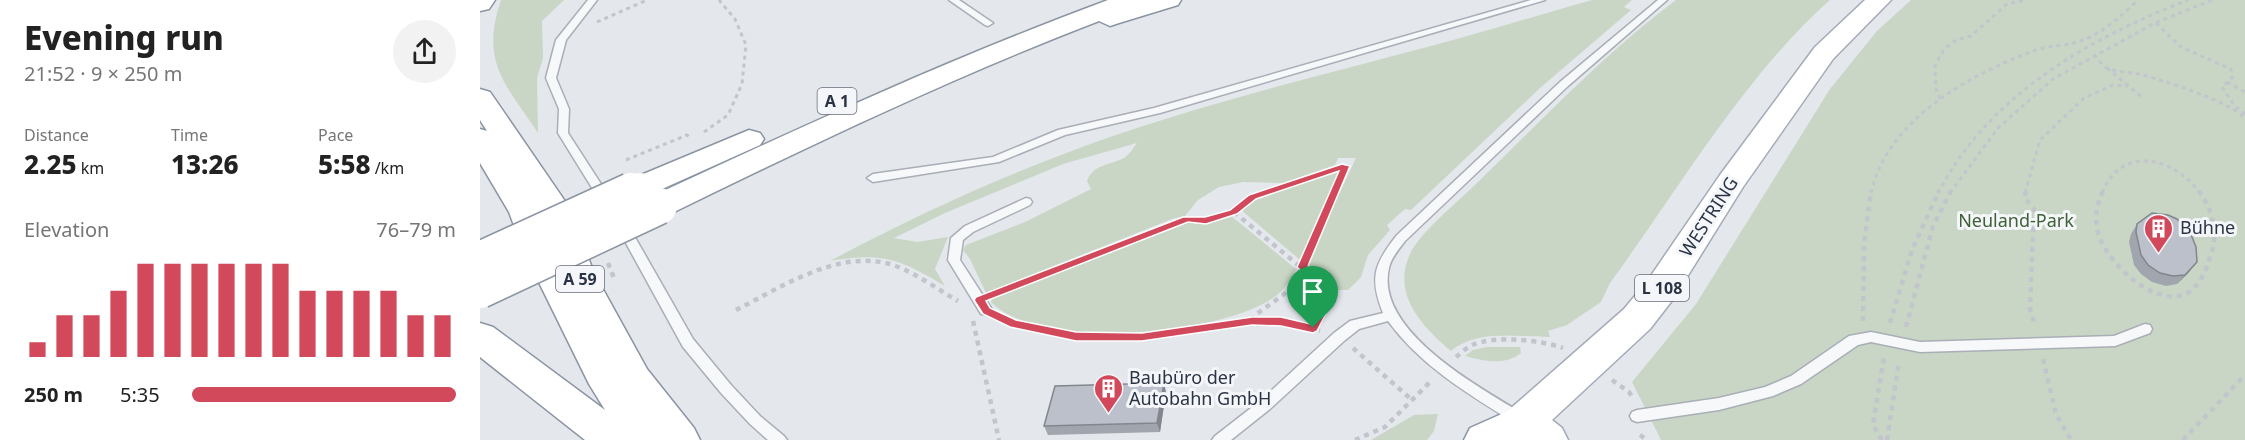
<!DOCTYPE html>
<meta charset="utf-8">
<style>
:root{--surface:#fff;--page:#f2f2f2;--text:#222;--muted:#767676;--accent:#d1495b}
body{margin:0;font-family:"Noto Sans",sans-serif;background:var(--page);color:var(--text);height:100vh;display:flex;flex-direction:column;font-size:22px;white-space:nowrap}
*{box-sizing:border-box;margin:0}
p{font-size:20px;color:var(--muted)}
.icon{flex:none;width:33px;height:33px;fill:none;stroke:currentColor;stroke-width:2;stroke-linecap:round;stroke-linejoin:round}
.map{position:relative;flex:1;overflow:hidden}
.details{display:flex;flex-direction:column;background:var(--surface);width:480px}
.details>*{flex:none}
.pin{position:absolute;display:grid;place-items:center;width:51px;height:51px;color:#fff;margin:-62px -26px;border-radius:50% 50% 50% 0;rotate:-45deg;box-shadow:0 0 6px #0007}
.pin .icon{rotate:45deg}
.round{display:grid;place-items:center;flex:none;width:63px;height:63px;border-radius:32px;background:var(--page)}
.head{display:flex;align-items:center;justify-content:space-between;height:102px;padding:0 24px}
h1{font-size:33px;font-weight:800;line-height:45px}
.metrics{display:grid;grid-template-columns:repeat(3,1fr);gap:9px;height:102px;padding:6px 24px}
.metrics div{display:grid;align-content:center}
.metrics b{font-size:26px;font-weight:800}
.metrics small{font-size:16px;font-weight:400}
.metrics p{font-size:16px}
.chart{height:168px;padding:12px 24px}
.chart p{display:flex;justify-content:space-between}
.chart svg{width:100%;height:108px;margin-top:6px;stroke:var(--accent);stroke-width:6}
ul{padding:0 24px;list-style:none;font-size:20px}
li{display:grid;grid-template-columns:96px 72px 1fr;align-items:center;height:45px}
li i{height:15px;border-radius:8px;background:var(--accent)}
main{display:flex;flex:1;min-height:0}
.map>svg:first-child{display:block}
.green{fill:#c9d6c5}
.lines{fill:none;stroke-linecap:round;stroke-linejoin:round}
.service-casing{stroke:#a9aeb7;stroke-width:3}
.primary-casing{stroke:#a3abb8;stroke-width:3}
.motorway-casing{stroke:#8b94a3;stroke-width:3}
.path-far1{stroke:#c2c5cb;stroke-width:3;stroke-dasharray:4 4;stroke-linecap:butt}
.path{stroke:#c2c5cb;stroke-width:4.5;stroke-dasharray:5 5;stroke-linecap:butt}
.service{fill:#f7f8fa;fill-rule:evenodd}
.primary{fill:#fff;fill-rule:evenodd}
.motorway{fill:#fff;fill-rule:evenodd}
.motorway-bridge-far1-casing{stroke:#8b94a3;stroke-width:30;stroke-linecap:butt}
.motorway-bridge-casing{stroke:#8b94a3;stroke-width:39;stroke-linecap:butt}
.motorway-bridge-far1{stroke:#fff;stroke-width:28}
.motorway-bridge{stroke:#fff;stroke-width:36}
.wall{fill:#a1a5ae}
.shaded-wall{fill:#83868d}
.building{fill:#bbc0ca;stroke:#83868d;stroke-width:1.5}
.route{fill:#d1495b;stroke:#fff;stroke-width:1.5;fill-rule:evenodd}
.labels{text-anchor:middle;stroke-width:6;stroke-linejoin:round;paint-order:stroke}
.shield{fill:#f4f6f9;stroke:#676e7b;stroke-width:1.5}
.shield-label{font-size:16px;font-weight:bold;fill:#2b3445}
.street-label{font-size:18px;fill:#2b3445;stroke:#f4f6f9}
.park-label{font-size:18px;fill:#3f6138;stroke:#f4f6f9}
.poi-label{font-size:18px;fill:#2b3445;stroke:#f4f6f9;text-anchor:start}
</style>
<main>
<section class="details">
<div class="head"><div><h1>Evening run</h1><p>21:52 · 9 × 250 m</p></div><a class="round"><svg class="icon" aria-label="share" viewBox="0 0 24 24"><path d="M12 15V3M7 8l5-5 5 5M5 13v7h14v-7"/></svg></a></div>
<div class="metrics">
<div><p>Distance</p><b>2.25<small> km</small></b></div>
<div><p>Time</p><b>13:26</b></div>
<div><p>Pace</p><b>5:58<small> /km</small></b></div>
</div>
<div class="chart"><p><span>Elevation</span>76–79 m</p>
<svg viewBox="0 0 160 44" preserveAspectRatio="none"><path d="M5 44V38M15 44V27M25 44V27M35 44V17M45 44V6M55 44V6M65 44V6M75 44V6M85 44V6M95 44V6M105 44V17M115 44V17M125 44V17M135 44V17M145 44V27M155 44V27"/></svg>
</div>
<ul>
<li><b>250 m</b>5:35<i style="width:100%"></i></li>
</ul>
</section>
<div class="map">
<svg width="1765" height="440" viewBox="0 0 1765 440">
<rect width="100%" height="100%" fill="#e4e7ec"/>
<path class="green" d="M21,0H84L62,21L63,58L57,78L58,133C25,83 0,63 21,0Z
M1112,0H1152L1144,7L1151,10L1060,88L931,210L925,209L907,225L910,230L888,255L881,277L868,290H857L826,264L876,158H858L855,165L803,183L763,182L739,187L718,200L705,216L692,219L506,293L490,259L483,250L486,245L545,222L611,189L607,181C613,164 631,165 644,158C649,155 654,147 657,143L583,164L465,213L414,238L437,242L468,237L455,269L465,286C419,259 404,252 350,261C425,221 502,185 581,155C701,109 827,79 951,46C1005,32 1058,15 1112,0Z
M1196,0H1350C1264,76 1198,190 1130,283L1121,302L1087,325L1068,331L1070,337C1038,337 997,329 971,351C943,327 911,295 930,254C940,232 980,200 998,182C1062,120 1125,53 1196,0Z
M1431,0H1765V440H1181L1152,382L1216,304L1350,89L1397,31Z
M861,171L820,260L760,209L771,200Z
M750,215L816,269C810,280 804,291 793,298C738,335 561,352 511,302L512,299L707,223L725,222Z
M1007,347H1040L1041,353C1025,366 1003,361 985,356L993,350Z
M958,414L954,431L947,440H891L934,415Z"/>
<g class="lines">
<defs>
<path id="service" d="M108,0H117L86,40L76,78L89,109L88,133L132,201L126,205L122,204L78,133L79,109L66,78L76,40Z
M469,0H479L513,23L508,26L505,25Z
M1051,0H1065L680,113L585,135L519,162L393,182L387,178L393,174L513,157L578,130L674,108Z
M1178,0H1187L1088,86L925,241C919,249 911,258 909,268C894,331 1001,388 1045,415L1047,419L1045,423L1040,425L1035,423C988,394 941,366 908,321L879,329L864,341L790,409L751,440H732L735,436L780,401L854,333L870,321L903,313C889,278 894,264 917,235L1080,82Z
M546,198L550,199L552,202L550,205L493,232L483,240L480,260L513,311L511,314H501L468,260L471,238L485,226Z
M142,221L148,225L213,339L251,385L280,416L304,436L307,440H288L270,424L241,393L203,347L136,225Z
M1665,324L1670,325L1672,329L1670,333L1635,346L1440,352L1391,342L1378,345L1321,384L1293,396L1239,410L1157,422L1152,420L1150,416L1152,412L1157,410L1239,398L1285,387L1311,376L1369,336L1391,332L1440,342L1634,336Z"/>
<path id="primary" d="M1385,0H1411L1353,59L1263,187L1194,298L1170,329L1072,420L1082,428L1088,440H1038L1030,433L1024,421L1030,409L1144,309L1168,280L1240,175L1335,47Z"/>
<path id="motorway" d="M0,0H15L9,9L0,11Z
M628,0H701L698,5L639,23L630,26L619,21C473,77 331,145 190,214L179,217L168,214L163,206L168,198C319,128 471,58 628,0Z
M0,89L10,92L89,207L114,273L167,369L214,428L220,440H105L0,357V323L13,327L125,410L109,384L43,250L29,212L0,163V129L7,131L0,120Z
M269,130L280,133L284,139L280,145L171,194L160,197L149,194L144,187L149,180Z
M1044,404L1058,409L1064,421L1058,433L1044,440H984L990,428Z"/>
</defs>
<use href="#service" class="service-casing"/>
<use href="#primary" class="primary-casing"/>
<use href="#motorway" class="motorway-casing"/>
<path class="path-far1" d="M117,22L167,0
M1676,23L1701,47L1751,69L1752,78L1742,87L1754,105L1765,114
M1614,55C1618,59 1622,66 1627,68C1636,72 1649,72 1659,74C1679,79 1755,103 1765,119
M1627,68L1663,98
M1747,82L1765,92
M1460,99L1456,89L1455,66L1464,49L1476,40L1491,36L1527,4L1545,0
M224,132L248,115L262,84L266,45L255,19L239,0
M146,160L207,135L211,138
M786,193L866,166L854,193
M1391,193C1407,120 1489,75 1553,51C1566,46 1581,46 1594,43C1620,36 1639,18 1658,0
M1458,193C1509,95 1608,39 1708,0
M1470,193L1518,128L1573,79L1675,23L1732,0
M1545,193L1560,140L1604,98L1633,85L1648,86
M1622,193C1642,144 1694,157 1720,193"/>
<path class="path" d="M1546,191L1544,197L1554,209L1550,309L1555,326
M1623,191C1616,206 1614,221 1619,236C1629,264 1677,311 1709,292C1721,284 1726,270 1730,257C1739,235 1733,210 1719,191
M754,212L851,292L833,328
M128,263L134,278
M517,293L707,219L726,220L754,212L773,197L790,191
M256,310C302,287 359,248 413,265C436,273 457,289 478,301
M523,319C572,339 624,342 676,335C734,329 782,315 840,331
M493,321L519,440
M772,321L774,316L803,295L816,281L855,191
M1383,321L1384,244L1391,191
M1410,323L1432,250L1459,191
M1426,327L1453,226L1471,191
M873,348L932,400
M976,357C981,353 986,348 992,345C1014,335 1061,340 1083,348
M1563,359L1576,414L1591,440
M1132,380L1149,392L1153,398
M1160,435L1167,440
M875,440L905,427L951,381
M1402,440L1393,425L1404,357
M1407,440L1419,361
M1703,440L1765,375"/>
<use href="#service" class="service"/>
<use href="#primary" class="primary"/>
<use href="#motorway" class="motorway"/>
<defs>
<path id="motorway-bridge-far1" d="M147,193L160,187"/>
<path id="motorway-bridge" d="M0,260L151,191
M0,290L179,206"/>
</defs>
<use href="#motorway-bridge-far1" class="motorway-bridge-far1-casing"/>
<use href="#motorway-bridge" class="motorway-bridge-casing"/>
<use href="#motorway-bridge-far1" class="motorway-bridge-far1"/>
<use href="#motorway-bridge" class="motorway-bridge"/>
</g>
<path class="wall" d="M1657,224L1709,272L1697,284L1686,286L1672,282L1661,274L1654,265L1649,242L1651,234Z
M686,392L680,432L568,435L564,426Z"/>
<path class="shaded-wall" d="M1717,262L1709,272L1697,284L1705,275Z
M684,383L686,392L680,432L677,423Z"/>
<path class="building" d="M1672,213L1688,215L1697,219L1710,232L1716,247L1717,262L1705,275L1693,276L1680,273L1668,265L1661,255L1656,232L1657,224Z
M684,383L677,423L564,426L575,386Z"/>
<path class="route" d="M862,164L870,166L828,266L857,292L837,331L833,333L801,326L772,325L662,341H596L530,327L503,314L494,300L496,297L703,217H725L750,210L769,195ZM859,171L817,267L845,293L830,324L801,317H772L662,333L596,332L536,320L510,308L506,301L708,222L726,224L757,214L776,199Z"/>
<defs>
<symbol id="building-pin" viewBox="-11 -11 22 30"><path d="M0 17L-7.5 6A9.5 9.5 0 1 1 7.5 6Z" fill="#d1495b" stroke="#f4f6f9"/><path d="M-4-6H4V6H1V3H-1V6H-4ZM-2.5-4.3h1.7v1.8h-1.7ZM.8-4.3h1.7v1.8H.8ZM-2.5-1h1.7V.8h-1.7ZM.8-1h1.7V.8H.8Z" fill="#fff"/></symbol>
</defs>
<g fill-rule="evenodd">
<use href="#building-pin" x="1662" y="212" width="33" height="45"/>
<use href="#building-pin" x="612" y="372" width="33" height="45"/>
</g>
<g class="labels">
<g class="shield">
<rect x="337.5" y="88" width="39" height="26" rx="4.5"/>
<rect x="76" y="266" width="48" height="26" rx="4.5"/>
<rect x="1155" y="275" width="54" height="26" rx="4.5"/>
</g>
<g class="shield-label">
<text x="357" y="107">A 1</text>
<text x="100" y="285">A 59</text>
<text x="1182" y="294">L 108</text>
</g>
<g class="street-label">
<text transform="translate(1229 217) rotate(-57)" y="6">WESTRING</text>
</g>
<g class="park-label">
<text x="1536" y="227">Neuland-Park</text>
</g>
<g class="poi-label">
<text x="1700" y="234">Bühne</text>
<text x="649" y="384">Baubüro der<tspan x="649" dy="21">Autobahn GmbH</tspan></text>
</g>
</g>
</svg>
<div class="pin" style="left:833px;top:328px;background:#1e9e55"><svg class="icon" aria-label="arrive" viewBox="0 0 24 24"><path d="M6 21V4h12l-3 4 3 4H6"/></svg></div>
</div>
</main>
